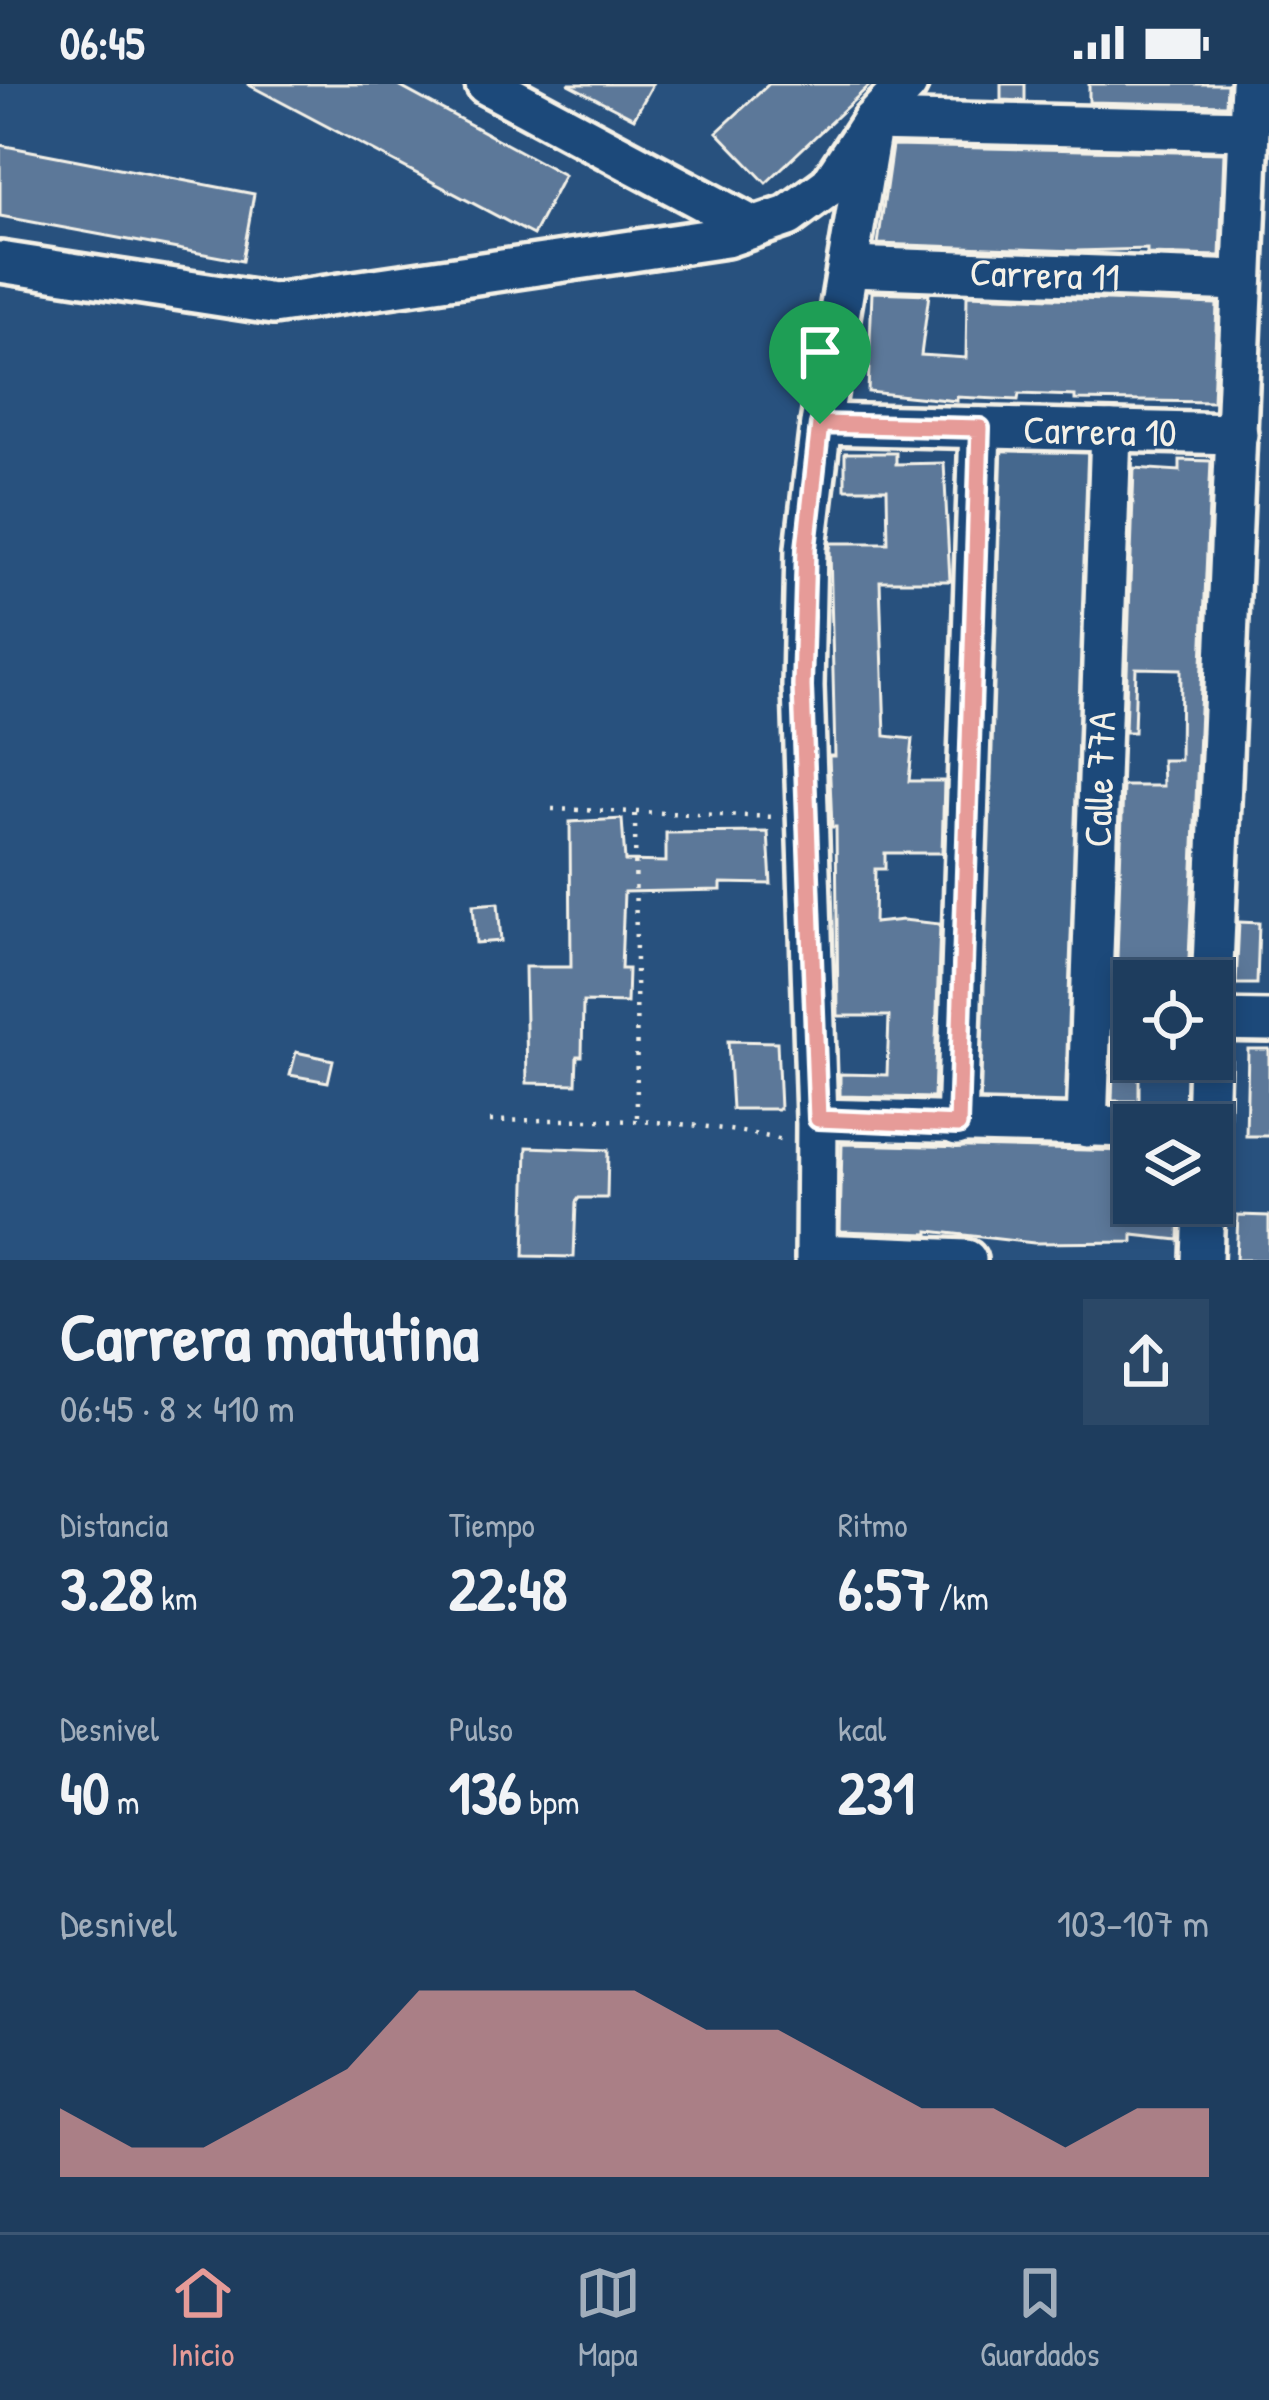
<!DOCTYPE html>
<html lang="es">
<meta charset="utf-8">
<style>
:root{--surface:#1e3d5e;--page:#2b4867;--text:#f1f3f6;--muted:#a1aebc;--line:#3c5673;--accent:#e69b98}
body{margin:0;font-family:"Patrick Hand",sans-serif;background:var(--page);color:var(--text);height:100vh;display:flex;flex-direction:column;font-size:45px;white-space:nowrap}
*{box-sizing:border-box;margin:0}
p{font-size:39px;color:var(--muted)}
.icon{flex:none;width:66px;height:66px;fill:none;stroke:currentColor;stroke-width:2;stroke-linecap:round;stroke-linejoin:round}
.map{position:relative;height:1176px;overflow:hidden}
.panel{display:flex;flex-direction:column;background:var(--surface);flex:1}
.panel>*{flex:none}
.controls{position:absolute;left:1113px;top:876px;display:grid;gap:24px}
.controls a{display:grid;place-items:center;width:120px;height:120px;border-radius:0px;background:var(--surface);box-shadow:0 6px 18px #0003,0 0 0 3px var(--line);font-size:60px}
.pin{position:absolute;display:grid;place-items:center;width:102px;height:102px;color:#fff;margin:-123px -51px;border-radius:50% 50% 50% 0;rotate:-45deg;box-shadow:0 0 12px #0007}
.pin .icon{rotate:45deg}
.round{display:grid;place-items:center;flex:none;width:126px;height:126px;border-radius:0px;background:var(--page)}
.head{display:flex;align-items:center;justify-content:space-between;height:204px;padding:0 60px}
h1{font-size:66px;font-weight:800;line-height:90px}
.metrics{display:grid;grid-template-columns:repeat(3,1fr);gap:18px;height:204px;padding:12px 60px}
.metrics div{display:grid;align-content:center}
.metrics b{font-size:60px;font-weight:800}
.metrics small{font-size:33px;font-weight:400}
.metrics p{font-size:33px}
.chart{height:336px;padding:24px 60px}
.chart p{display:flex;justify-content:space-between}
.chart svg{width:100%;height:216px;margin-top:12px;fill:var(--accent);opacity:.7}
.status{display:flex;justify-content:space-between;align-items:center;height:84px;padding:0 60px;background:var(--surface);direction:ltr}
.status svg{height:33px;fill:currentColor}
.menu{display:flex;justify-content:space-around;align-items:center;height:168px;border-top:3px solid var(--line);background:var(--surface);font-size:33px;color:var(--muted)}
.menu a{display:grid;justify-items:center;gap:6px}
.menu .selected{color:var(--accent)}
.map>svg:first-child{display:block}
.green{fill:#45688e;stroke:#9cacbb;stroke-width:3}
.building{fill:#5b7899;stroke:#f4f1e8;stroke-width:3}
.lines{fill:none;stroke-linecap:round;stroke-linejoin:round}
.minor-casing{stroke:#f4f1e8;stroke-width:48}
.path{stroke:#f4f1e8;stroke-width:4.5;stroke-dasharray:3 9;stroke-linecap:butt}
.minor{stroke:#1f4a7a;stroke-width:39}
.route-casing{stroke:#fff;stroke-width:24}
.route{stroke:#e69b98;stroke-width:15}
.labels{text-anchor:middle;stroke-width:12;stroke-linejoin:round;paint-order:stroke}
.street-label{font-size:39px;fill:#f4f1e8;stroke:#1f4a7a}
</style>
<div class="status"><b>06:45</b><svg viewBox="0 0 49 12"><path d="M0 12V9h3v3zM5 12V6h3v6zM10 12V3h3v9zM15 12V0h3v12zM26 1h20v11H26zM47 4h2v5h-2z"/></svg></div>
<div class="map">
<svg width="1269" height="1176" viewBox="0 0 1269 1176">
<rect width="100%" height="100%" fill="#28517e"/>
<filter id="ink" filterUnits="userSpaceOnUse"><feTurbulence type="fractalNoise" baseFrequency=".00833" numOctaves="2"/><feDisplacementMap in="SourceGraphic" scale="24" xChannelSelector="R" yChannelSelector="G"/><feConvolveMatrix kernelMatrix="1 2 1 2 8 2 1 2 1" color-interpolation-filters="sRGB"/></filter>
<g filter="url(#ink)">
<path class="green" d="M995,354L1103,359L1076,1033L969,1028Z"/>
<path class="building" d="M247,0H395L564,91L533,151Z
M568,0H653L634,34Z
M769,0H871L766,99L717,48Z
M1001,0H1025V17L1001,16Z
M1089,0H1227L1226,21L1089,18Z
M0,61L254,110L242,177L0,132Z
M892,62L1224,69L1220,172L1147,170V165L1077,167L878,160Z
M872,208L929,210L921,271L966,274L967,211L1217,220L1213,318L1075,316V312L1019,310L1018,316L957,313V317L868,308Z
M845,369H896V380L944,379L950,497H880L885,652L913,655L909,697H944L942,769H885V785H875L874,839L903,836L940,840L934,1014L840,1012V990L887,991L889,932H838L836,743H832L829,672H835L830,465L831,459H888L887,405H845Z
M1180,376L1211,377L1188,897H1134V975H1139V1017H1112L1123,702H1163L1162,676H1180L1181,585L1136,584L1134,648H1125L1134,384L1180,387Z
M622,735L625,777L666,778V749L768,748L771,800L721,799V806L624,808L621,885H628L627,919L583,918L582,972H577L576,1000L527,999L525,883H571L570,738Z
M498,819L501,857L476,859L473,821Z
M1239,838L1259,839L1257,900H1236Z
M728,957L777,958L780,1025H732Z
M1248,965H1269V1052H1246Z
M296,968L333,976L328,998L290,991Z
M842,1060L1130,1067V1119L1180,1120L1179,1156L1133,1151V1158L1034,1159L929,1147V1150L840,1147Z
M527,1063L608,1066L607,1114H579L576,1118L574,1173L524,1172Z
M1238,1131L1269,1132V1176H1236Z"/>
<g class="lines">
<defs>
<g id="minor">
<path d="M486,0L753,143"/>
<path d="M872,37L1248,46"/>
<path d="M0,178L273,220L726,153L788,132L830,101L872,37L907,0"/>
<path id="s1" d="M850,183L1241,197"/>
<path id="s2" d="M821,340L1237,350"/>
<path d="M1212,905L1251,0"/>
<path d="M1212,936L1269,937"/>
<path d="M817,1035L1134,1043"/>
<path d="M957,1041L980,344"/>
<path d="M1207,1041L1209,975"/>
<path id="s3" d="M1087,1043L1111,347"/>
<path d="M817,1170L966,1176"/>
<path d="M816,1176L817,1035L803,602L806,464L821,340L872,37"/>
<path d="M1202,1176L1204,1119"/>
</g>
</defs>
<use href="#minor" class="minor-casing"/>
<path class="path" d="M552,725L777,733
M635,730L637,1034
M490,1037C594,1035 680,1033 783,1056"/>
<use href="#minor" class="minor"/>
</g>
</g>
<g class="lines" filter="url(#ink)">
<defs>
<path id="route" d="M820,340L980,344L958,1041L818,1035L802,602L806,464Z"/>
</defs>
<use href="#route" class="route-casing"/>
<use href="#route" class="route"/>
</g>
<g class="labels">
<g class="street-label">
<text dy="14" stroke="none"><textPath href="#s1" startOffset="195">Carrera 11</textPath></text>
<text dy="14" stroke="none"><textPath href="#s2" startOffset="279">Carrera 10</textPath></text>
<text dy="14" stroke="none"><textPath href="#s3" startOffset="348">Calle 77A</textPath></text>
</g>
</g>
</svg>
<div class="controls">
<a><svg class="icon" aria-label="locate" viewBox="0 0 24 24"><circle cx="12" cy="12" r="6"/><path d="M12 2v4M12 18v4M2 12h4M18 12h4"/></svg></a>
<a><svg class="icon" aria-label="layers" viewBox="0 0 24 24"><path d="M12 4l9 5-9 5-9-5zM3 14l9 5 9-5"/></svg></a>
</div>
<div class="pin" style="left:820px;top:340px;background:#1e9e55"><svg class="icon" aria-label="arrive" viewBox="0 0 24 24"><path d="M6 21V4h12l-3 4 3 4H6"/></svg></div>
</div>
<section class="panel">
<div class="head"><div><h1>Carrera matutina</h1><p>06:45 · 8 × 410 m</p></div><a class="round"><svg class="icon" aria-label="share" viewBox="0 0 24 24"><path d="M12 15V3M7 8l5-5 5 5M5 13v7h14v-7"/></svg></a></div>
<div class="metrics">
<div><p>Distancia</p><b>3.28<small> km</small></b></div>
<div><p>Tiempo</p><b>22:48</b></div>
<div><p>Ritmo</p><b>6:57<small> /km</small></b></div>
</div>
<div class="metrics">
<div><p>Desnivel</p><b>40<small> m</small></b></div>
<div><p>Pulso</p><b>136<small> bpm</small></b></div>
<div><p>kcal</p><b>231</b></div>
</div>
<div class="chart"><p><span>Desnivel</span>103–107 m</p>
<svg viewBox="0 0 160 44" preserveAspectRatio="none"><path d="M0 44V30L10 38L20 38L30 30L40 22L50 6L60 6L70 6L80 6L90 14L100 14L110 22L120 30L130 30L140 38L150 30L160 30V44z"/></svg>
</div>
</section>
<nav class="menu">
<a class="selected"><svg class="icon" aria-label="home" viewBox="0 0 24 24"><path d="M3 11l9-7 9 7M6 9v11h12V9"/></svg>Inicio</a>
<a><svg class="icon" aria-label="map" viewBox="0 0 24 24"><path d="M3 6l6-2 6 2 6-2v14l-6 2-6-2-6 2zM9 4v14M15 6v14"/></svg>Mapa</a>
<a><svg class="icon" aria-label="saved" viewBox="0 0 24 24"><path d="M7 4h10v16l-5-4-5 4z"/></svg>Guardados</a>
</nav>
